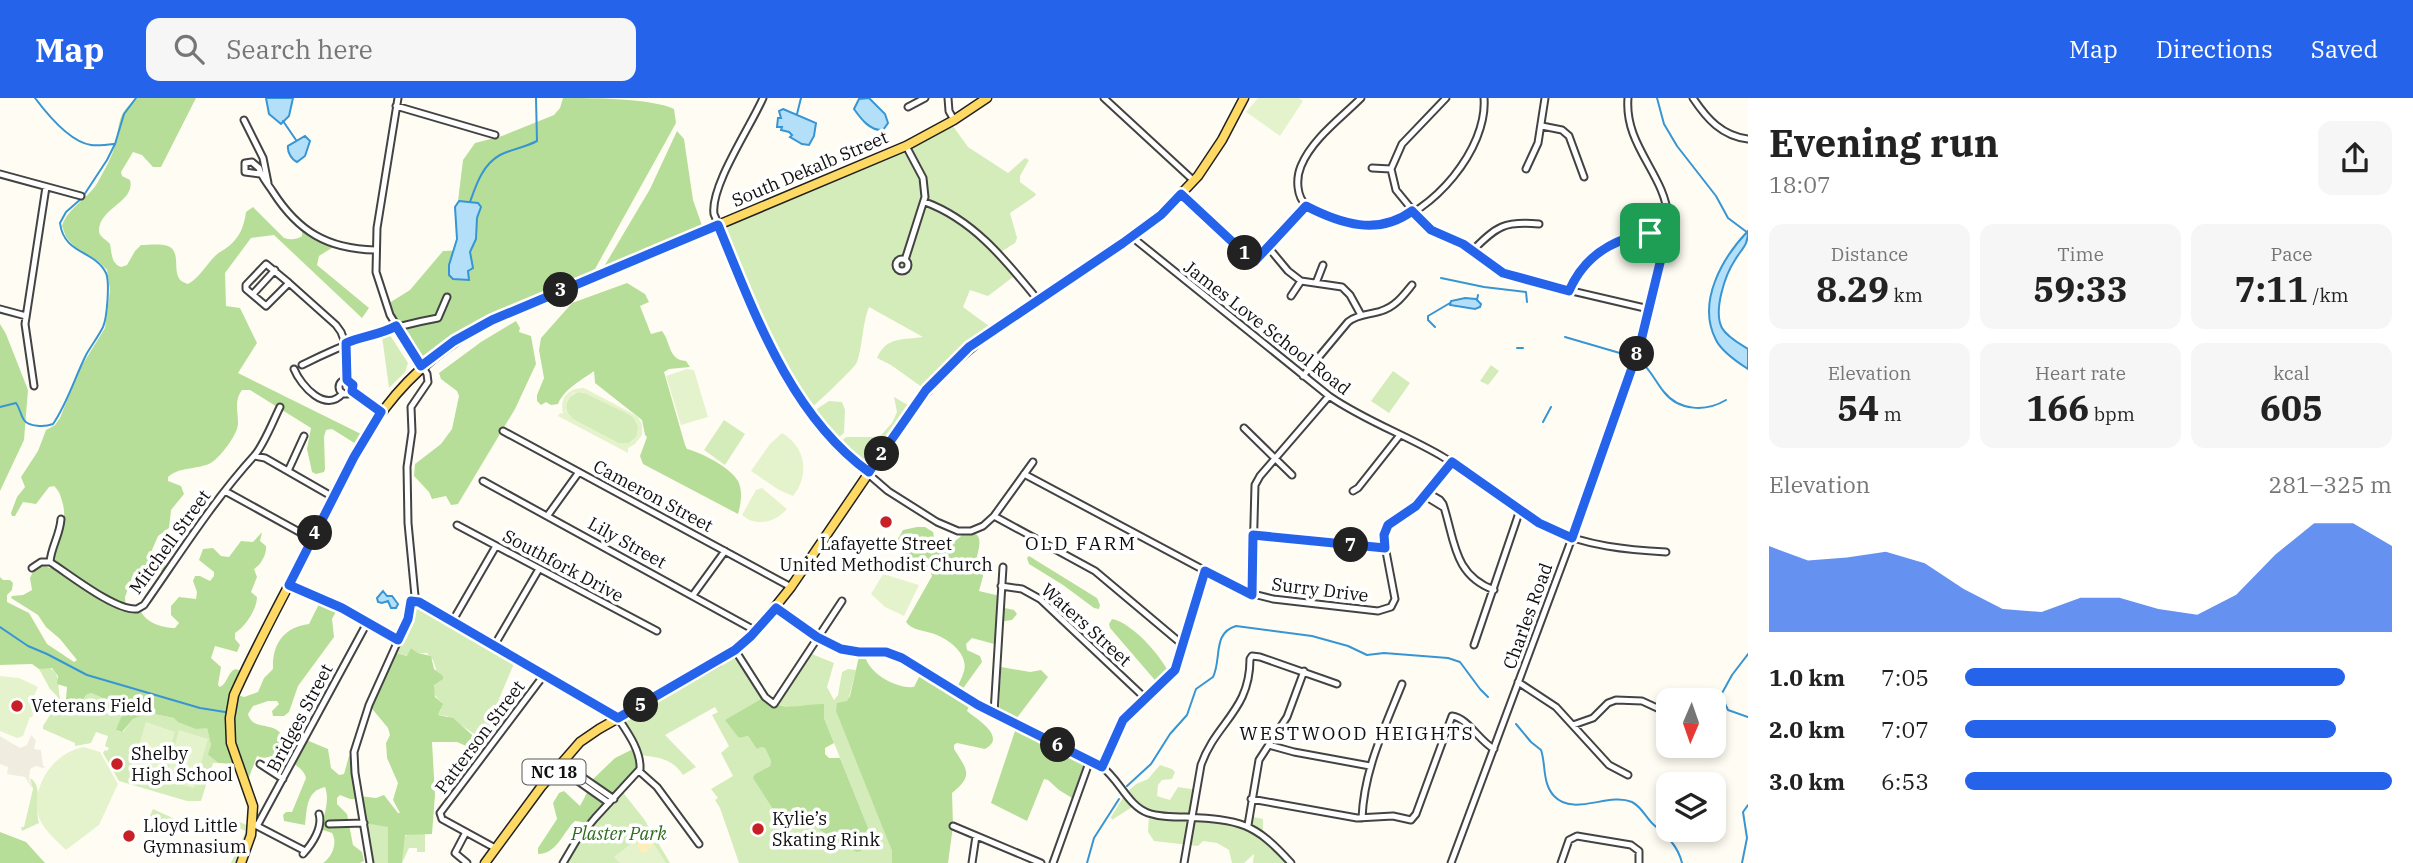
<!DOCTYPE html>
<meta charset="utf-8">
<style>
:root{--surface:#fff;--page:#f6f6f6;--text:#222;--muted:#767676;--accent:#2563eb}
body{margin:0;font-family:"IBM Plex Serif",serif;background:var(--page);color:var(--text);height:100vh;display:flex;flex-direction:column;font-size:26px;white-space:nowrap}
*{box-sizing:border-box;margin:0}
p{font-size:23px;color:var(--muted)}
.icon{flex:none;width:38px;height:38px;fill:none;stroke:currentColor;stroke-width:2;stroke-linecap:round;stroke-linejoin:round}
.map{position:relative;flex:1;overflow:hidden}
.details{display:flex;flex-direction:column;background:var(--surface);width:665px}
.details>*{flex:none}
.needle{width:46px;rotate:182deg}
.fabs{position:absolute;left:1656px;top:590px;display:grid;gap:14px}
.fabs a{display:grid;place-items:center;width:70px;height:70px;border-radius:14px;background:var(--surface);box-shadow:0 4px 10px #0003;font-size:35px}
.pin{position:absolute;display:grid;place-items:center;width:60px;height:60px;color:#fff;margin:-30px;border-radius:14px;box-shadow:0 4px 10px #0006}
.km{position:absolute;width:35px;height:35px;margin:-18px;border-radius:50%;background:#222;color:#fff;font-size:19px;line-height:35px;text-align:center}
.round{display:grid;place-items:center;flex:none;width:74px;height:74px;border-radius:14px;background:var(--page)}
.headline{display:flex;align-items:center;justify-content:space-between;height:119px;padding:0 21px}
h1{font-size:38px;font-weight:700;line-height:52px}
.metrics{display:grid;grid-template-columns:repeat(3,1fr);gap:10px;height:119px;padding:7px 21px}
.metrics div{display:grid;align-content:center;border-radius:14px;background:var(--page);text-align:center}
.metrics b{font-size:35px;font-weight:700}
.metrics small{font-size:19px;font-weight:400}
.metrics p{font-size:19px}
.chart{height:196px;padding:14px 21px}
.chart p{display:flex;justify-content:space-between}
.chart svg{width:100%;height:126px;margin-top:7px;fill:var(--accent);opacity:.7}
ul{padding:0 21px;list-style:none;font-size:23px}
li{display:grid;grid-template-columns:112px 84px 1fr;align-items:center;height:52px}
li i{height:18px;border-radius:9px;background:var(--accent)}
header{display:flex;align-items:center;gap:42px;box-sizing:border-box;height:98px;padding:0 35px;background:var(--accent);color:#fff}
header strong{font-size:33px}
nav{display:flex;gap:38px;margin-inline-start:auto;font-size:24px}
.search{width:490px;height:63px;background:var(--page);display:flex;align-items:center;gap:18px;box-sizing:border-box;padding:0 24px;border-radius:14px;color:var(--muted);font-size:26px}
main{display:flex;flex:1;min-height:0}
.map>svg:first-child{display:block}
.green{fill:#d4ecb9}
.forest{fill:#b7de98}
.sand{fill:#fdefbc}
.pitch{fill:#e5f3cc;fill-rule:evenodd}
.plaza{fill:#f1ece0}
.water{fill:#b4dff9;stroke:#3795d4;stroke-width:2}
.lines{fill:none;stroke-linecap:round;stroke-linejoin:round}
.stream{stroke:#3795d4;stroke-width:2}
.minor-casing{stroke:#434343;stroke-width:9}
.major-casing{stroke:#212121;stroke-width:11}
.minor{stroke:#fff;stroke-width:5}
.major{stroke:#fed963;stroke-width:8}
.route-casing{stroke:#fff;stroke-width:14}
.route{stroke:#2563eb;stroke-width:9}
.poi-dot{fill:#c82027;stroke:#fff;stroke-width:2.5}
.labels{text-anchor:middle;stroke-width:7;stroke-linejoin:round;paint-order:stroke}
.shield{fill:#fff;stroke:#585858;stroke-width:2}
.shield-label{font-size:16px;font-weight:bold;fill:#101010}
.street-label{font-size:18px;fill:#101010;stroke:#fff}
.poi-label{font-size:18px;fill:#101010;stroke:#fff;text-anchor:start}
.park-label{font-size:18px;font-style:italic;fill:#2c6c1c;stroke:#fff}
.neighbourhood-label{font-size:19px;letter-spacing:2px;fill:#101010;stroke:#fff}
</style>
<header>
<strong>Map</strong>
<div class="search"><svg class="icon" aria-label="search" viewBox="0 0 24 24"><circle cx="10" cy="10" r="6"/><path d="M15 15l6 6"/></svg>Search here</div>
<nav><a>Map</a><a>Directions</a><a>Saved</a></nav>
</header>
<main>
<div class="map">
<svg width="1748" height="765" viewBox="0 0 1748 765">
<rect width="100%" height="100%" fill="#fffdf3"/>
<path class="green" d="M950,24L968,49L1008,75L1025,60L1029,62L1020,78V84L1036,96L1035,98L1010,115L1017,140L1015,145L999,155L1017,176L988,198L970,192L963,209L993,231L926,292L891,267L877,260C886,238 904,242 923,239L869,209C862,226 863,247 857,264C856,269 816,306 810,311L777,264L718,127L879,59Z
M384,228L408,265L405,274L389,290L381,231Z
M1491,267L1499,273L1488,287L1480,283Z
M1393,273L1410,285L1389,315L1371,303Z
M578,294C590,294 627,312 635,321C639,326 639,332 638,338L629,345H618L574,322C562,313 564,300 578,294Z
M894,299L913,310L869,374L836,348L846,339H873L881,337L892,325L897,314Z
M829,303L842,304L845,312L844,335L833,344L812,314Z
M724,322L745,336L725,367L704,352Z
M411,504L516,561L499,601L516,614L491,647L447,618L438,617L441,611V604C435,599 432,593 435,585L440,583L433,562L427,555H418L411,550L408,558L393,554Z
M735,552L765,599L738,640L748,638L757,650L761,649L765,650L771,663L770,668L755,676L786,729L808,727L815,729L856,754L869,732L824,620V606L796,610L774,606L807,554L834,565L827,589L834,602L838,597L842,574L848,571L856,572L848,603L839,605L892,753V765H739L720,710L715,702L718,700L711,691L733,678L721,655L729,648L712,617L718,614L715,609L665,637L696,669L683,677C672,660 657,659 638,657L618,620Z
M46,569C63,572 56,590 61,603L69,602L78,608L81,607L86,597L91,595L119,607L122,617L117,633L123,634L133,621L149,615L174,620L197,630H207L211,647L209,658L223,665H213L201,703H187L119,683L103,655L105,652L107,653L109,650L105,648L108,638L96,634L91,645L75,648V645L43,631V628L55,609L57,598L50,591L39,571Z
M1160,667L1172,671L1175,674L1172,681L1162,682L1158,687L1157,698L1170,702L1178,689L1197,692L1192,719L1247,727L1249,718L1263,721V736L1291,765H1253L1254,756L1244,765H1232L1229,752L1217,745L1203,743L1198,748L1154,743L1148,734L1149,716L1135,707L1112,722L1111,719L1126,695L1136,686L1148,681Z
M30,680C44,688 34,710 39,725L22,733L21,729H24L33,691Z
M621,692L644,721L670,765H563L576,743Z
M153,711L177,722L173,731L149,720Z
M230,720L249,728L246,743L237,765H231L246,733L232,727H226L227,721Z
M364,725L388,728V765H370Z
M408,736H425V754H417V750H409L402,765L403,740Z"/>
<path class="forest" d="M137,0H196L161,69H153L142,57L133,54L121,74L122,78L130,82C136,104 98,110 99,134C100,139 107,142 110,146C112,156 111,165 121,169L127,167L135,153L141,147C149,147 163,145 170,149C183,158 168,181 188,186C200,179 206,167 215,158C219,154 224,152 229,148C240,139 244,128 246,114L253,109L284,140C291,142 296,142 302,138V132L317,141L338,146L319,158L317,167L369,210L362,220L274,137L251,140L225,175L226,208L240,210L257,245L238,275L361,336L356,346L332,331L326,332L324,339L325,371L324,374L316,376L312,374L307,351L311,330L250,292H242C234,303 238,313 238,325C238,336 223,355 215,362C202,373 181,367 168,379V383L181,388L184,396L171,412L169,430L158,438L149,459L152,463L165,467L166,470L162,474L153,470L147,475L134,474L125,499L126,511H140C144,524 162,530 175,530L179,525L171,517V508L179,499L196,501L197,494L193,483L195,478H200L210,483L214,478V474L199,462L203,451L213,450L221,458L229,459L241,443L253,444L262,434L260,443L266,448C267,456 261,467 254,471L257,479L251,494L257,499C257,511 245,529 235,535V541L240,547L237,554L215,548L211,560L221,569L218,587L220,589C228,585 227,575 235,571L242,573L231,595L244,599L258,594L264,580L273,571C272,546 284,529 309,526L321,502L338,510L332,521L334,539L298,588L289,614L284,618H273L272,613L279,606L277,603H268L253,608L248,616C252,631 267,625 277,632C287,640 282,645 298,652L304,641L328,651L331,670L339,677L344,676L349,658L352,657L358,701H350L340,697L337,700V706L347,716L353,747L362,754L364,763L360,765H323C332,759 338,745 332,735L320,731C324,718 330,703 325,689C306,693 307,711 305,727L284,723L283,717L286,714H292L306,680C304,669 285,659 274,659C266,659 264,661 257,658L248,682L242,683L233,666L219,665L208,657L211,647L207,630L196,631L178,624L174,620L149,615L133,621L122,634L116,632L122,617L119,607L91,595L86,597L80,608L66,601L67,589L57,586L58,578L52,570L39,571L32,566L0,567V479L3,482H10L13,485L12,492L7,497V504L29,515L47,546L74,564L77,562L60,541L46,529L38,517L11,500L12,498L23,497L32,492L30,480L35,469L42,467L50,470L53,468C53,444 70,427 62,403C60,396 59,393 54,388L49,389L36,406L23,404L15,418H12L11,415L17,399L25,389L21,379L38,353L46,332L55,327L60,320L79,272L105,230L110,192L107,172L98,163L76,151L66,139L62,128C68,109 89,101 99,82C105,71 112,59 115,47C121,24 116,17 137,0Z
M563,0C592,0 651,0 674,11L676,25L590,180L492,222L421,268L386,207L410,192L443,153L470,152C477,138 473,126 480,114L478,105L458,103L463,62L475,45L502,38L554,17L560,10Z
M677,33L684,41L693,102L704,133L599,177L650,91Z
M627,185L645,196L649,204L640,208L651,236L662,233C671,244 668,262 686,263L690,269L669,271L664,274L685,347L687,351C702,355 730,369 738,383C743,393 741,405 738,416L643,366L640,358L647,339L645,337L642,322L595,285L594,273C582,282 564,291 558,306L551,307L546,304L541,307L537,303V297L544,280L539,252L541,240L572,205Z
M516,223L520,230L519,234L531,238L536,266L515,311L458,406L451,407L446,398L432,401L429,394L414,378L415,366L441,346L452,331L459,298L457,293L441,281L439,275L481,244Z
M0,226L6,236L28,292L24,342L0,393Z
M917,429H925L933,434L935,445L946,450C953,443 959,442 964,434C984,433 980,445 977,459L982,469L983,478L979,493L1000,498V509L1014,512L1017,516L1012,522L999,524L998,547L972,540L966,546L967,552L980,558L982,564L959,596L971,603L967,613C978,622 1007,639 985,651L957,645L954,647V651C967,672 974,677 952,695L953,728L948,765H892V753L836,613L837,605L847,603L850,598L860,554H864C866,574 895,591 914,589L922,573L955,593C958,587 962,580 964,573C969,555 946,539 931,535C922,532 912,532 906,524L932,478L930,473L894,448L903,432Z
M1029,458L1097,500L1100,507L1099,511L1094,510L1063,487L1029,466L1027,460Z
M1112,521C1133,525 1162,559 1170,577L1160,588L1110,530L1109,526Z
M411,550L418,555L431,558L434,571L443,578V581L434,587L435,599L443,606L438,617L453,620L479,643L473,651L457,644H432L435,697L432,736L405,737L402,765H388V729L364,725L359,698L376,700L384,697L398,715H400L393,702L398,685L387,660L386,645L390,637L388,630L369,607L393,554L407,558Z
M1001,569L1030,574L1041,572L1048,579L1016,621L999,613Z
M765,599C784,616 803,605 824,606V620L834,645L825,650V656L829,660H840L869,732L861,753L856,754L815,729L808,727L784,728L753,680L755,676L770,668L771,663L765,650L761,649L757,651L748,638L739,640L725,622Z
M1016,630L1085,664L1072,700L1059,692L1048,682L1044,681L1027,723L991,705Z
M635,650L641,669L614,701L590,684L615,660Z
M589,691L609,705L588,729L582,724L575,723C563,734 557,756 538,756V750L557,721L553,705L559,695L564,693L580,708Z
M0,734L26,744L45,765H0Z"/>
<path class="sand" d="M637 747a8 8 0 1 1 16 0a8 8 0 1 1-16 0Z"/>
<path class="pitch" d="M1258,0H1299L1303,3L1280,38L1246,14Z
M687,271L694,272L708,319L681,327L666,278Z
M584,290L637,318L642,326V337L635,346L628,350V355L558,318L560,315L563,316C559,300 568,290 584,290ZM582,294L632,318L638,328L636,340L629,345H618L574,322L566,313L567,303L574,295Z
M782,335C806,349 810,377 793,398L779,392L751,373L770,346Z
M762,390L787,411C775,425 756,429 742,417L756,392Z
M883,476L919,487L904,518L885,509L871,496Z
M0,578L19,580L38,589L32,602L35,613L32,619H30L23,638L17,640L0,633Z
M146,624L175,634L162,675L133,666Z
M179,632L208,641L194,690L165,682Z
M84,649L100,654L118,686L99,727L66,752C57,743 45,733 40,722C28,691 53,654 84,649Z
M645,735L648,736L666,765H620L614,759ZM645,738L654,747L644,755L638,752L636,745Z"/>
<path class="plaza" d="M31,637L36,642L34,651L41,652L43,668H46L43,670L36,668L30,671L29,681L32,687V690L25,679L7,676L8,669L0,666V638L20,650L27,647Z"/>
<path class="water" d="M266,0H293L289,18L281,26L269,16Z
M869,0L885,16L888,25L883,32C870,33 861,21 854,11L859,1Z
M783,11L816,25L814,38L809,47L802,46L790,39L792,37L789,34L781,32L782,29H777L778,20H781L779,13Z
M305,38L310,43L305,58L297,64C292,62 287,54 288,48Z
M459,103L478,105L481,109L477,120L476,141L470,154L473,170L468,173L469,182L453,181L449,177V167L457,141L455,109Z
M1748,133C1748,148 1742,150 1735,162C1725,177 1713,213 1722,230C1727,239 1740,246 1748,251V271C1737,264 1722,254 1716,242C1696,204 1723,159 1748,133Z
M1465,200L1476,201L1481,206L1480,209L1475,211L1450,207L1451,203Z
M383,493L387,498H392L398,506L396,510H391L388,503L382,505L378,504L377,500Z"/>
<g class="lines">
<path class="stream" d="M35,0C47,16 70,44 91,47C98,48 106,47 114,46
M1657,0L1664,26L1677,48L1716,98L1728,120L1748,135
M797,16L801,0
M283,23L296,42
M470,104C476,87 483,66 500,57C512,51 526,49 537,43L536,0
M1441,180L1484,189L1526,194L1527,204
M1477,202L1478,197
M1435,229L1428,222V218L1450,205
M1565,239L1630,258
M1517,250H1523
M1640,263C1651,272 1655,283 1664,294C1679,313 1706,314 1726,302
M0,309L16,305C20,310 20,316 24,322C29,329 45,329 53,326C67,306 75,279 86,257C91,248 98,239 103,229C107,220 110,184 106,175C95,152 64,157 60,125L66,114L82,100L107,62L115,46L124,16L136,0
M1543,324L1551,309
M0,529L28,548L47,556L87,577L200,610L225,614
M1748,556L1732,577L1721,597L1728,612L1748,619
M1516,626L1531,644L1541,652C1546,666 1542,685 1554,698C1574,719 1608,694 1632,704C1642,709 1646,720 1654,727C1667,738 1678,748 1682,765
M1127,688L1151,666L1170,636L1187,617L1196,591L1213,579C1222,561 1212,535 1236,528L1312,538L1348,548L1367,557L1384,555L1448,560L1460,564L1480,591L1488,599
M1087,765L1094,740L1119,701
M1742,765L1747,740L1743,714L1748,707"/>
<defs>
<path id="minor" d="M763,0C751,28 710,88 714,116L762,232L787,280L836,348L888,393L937,424L958,433H971L983,428L994,418L1033,364
M948,0L949,13L954,22
M1104,0L1194,83
M1361,0C1341,20 1312,41 1301,68C1296,80 1296,99 1307,108C1323,122 1363,131 1384,127C1432,116 1488,51 1484,0
M1446,0L1402,46L1391,71L1396,92L1423,125L1431,132L1463,146L1491,168L1512,179L1649,211
M1693,0C1707,21 1722,38 1748,41
M396,8L495,37
M908,9L925,0
M244,22L263,60L268,85
M1542,28L1562,32L1569,38L1584,79
M1372,70L1391,71
M1526,71L1538,45L1545,0
M0,76L81,98
M260,76L245,74V65L252,64L259,70C261,79 268,86 273,94C298,133 327,151 375,152
M1181,96L1254,164L1306,108
M925,104C974,122 1006,163 1038,202
M1132,139L1329,298C1365,323 1406,337 1443,359C1480,381 1512,413 1551,431C1585,448 1629,452 1666,454
M1268,149L1288,173L1301,183L1342,189L1350,197L1361,217
M1472,153C1497,128 1504,123 1539,126
M896 167a6 6 0 1 1 12 0a6 6 0 1 1-12 0Z
M905,162L925,99L923,80L906,48
M289,185L266,166L246,187V191L266,208L289,185L336,227L341,234L347,250V282
M1316,185L1323,167
M1569,193C1587,152 1624,134 1667,136
M253,196L275,172
M1291,198L1301,183
M0,211L26,218
M302,267C348,244 388,229 438,220L447,199
M294,271C301,288 326,316 343,295
M1303,278L1348,224C1358,216 1369,217 1381,213C1395,209 1403,198 1412,187
M339 289a7 7 0 1 1 14 0a7 7 0 1 1-14 0Z
M34,288L25,226L46,89
M352,293L381,314
M1244,330L1292,377
M503,333L791,489
M254,358L265,360L333,399
M288,373L304,338
M1024,376L1245,494L1273,501L1378,513L1391,509L1395,501L1384,443L1388,427L1416,408L1452,364
M483,383L756,533
M225,393L312,441
M1353,393L1358,390L1400,337
M1428,395L1440,402L1443,406C1455,442 1453,477 1494,492
M1425,398L1443,409
M548,417L579,374
M994,418L1095,473L1183,547
M61,421C60,437 51,449 50,464C69,476 115,513 137,511L144,507C179,457 213,403 254,358C264,347 273,323 280,309
M457,427L657,533
M1253,437L1385,450
M32,470L41,464H50
M289,487L342,510L398,542
M1001,488L1022,491L1040,501L1145,600
M693,497L725,453
M1252,497L1255,387L1260,378L1329,298
M413,502L618,620C628,635 641,653 640,671L595,720L576,743L563,765
M776,510L818,539L841,551L860,554H886L903,560L978,607L1102,669C1119,681 1128,708 1148,715C1160,719 1173,719 1186,719C1240,722 1254,724 1291,765
M452,524L496,448
M1474,547L1520,412
M494,548L539,471
M735,552L765,599L774,606L842,503
M1518,584L1556,609L1609,667L1628,677
M994,615L1003,469
M1573,627L1593,620L1608,605L1616,602L1642,603L1668,615
M1269,647L1294,654L1370,668
M562,665L614,701
M260,666L283,681
M558,669L609,705
M1102,669L1123,622L1175,572L1205,473
M639,673L657,689L699,746
M1251,701L1357,720L1393,718L1411,722L1416,716L1452,618C1468,620 1479,643 1494,651
M1362,720C1364,672 1384,631 1402,586
M329,726L364,725
M255,727L305,753
M1248,727L1259,662L1287,619L1304,573
M257,728L367,525
M953,728L1041,765
M466,734L455,755L467,765
M495,750L442,721L440,715L544,577
M303,756C313,745 323,729 319,716
M370,765L355,675L354,654L369,607L406,525L411,505L415,498L408,425L407,369L412,334L411,309L428,284L427,276L390,217L376,174L377,130L398,0
M972,765L976,738
M1053,765L1090,662
M1184,765L1201,667C1216,624 1250,613 1250,561L1252,558L1260,559L1337,586
M1451,765L1572,440L1578,420C1604,348 1631,277 1651,203C1658,177 1669,146 1668,119C1665,76 1624,48 1628,0
M1561,765L1569,742L1577,738L1631,747L1639,753V765"/>
<path id="major" d="M241,765L251,737L253,708L231,645L230,620L234,597C256,548 282,501 306,454C357,351 384,278 492,222L906,48L954,22L987,0
M485,765L541,689L580,644L599,631L717,564L752,538L791,489L913,310L942,275L986,237L1125,144L1161,117L1198,78L1222,42L1244,0"/>
</defs>
<use href="#minor" class="minor-casing"/>
<use href="#major" class="major-casing"/>
<use href="#minor" class="minor"/>
<use href="#major" class="major"/>
</g>
<g class="lines">
<defs>
<path id="route" d="M1181,96L1254,164L1306,108C1341,126 1378,138 1412,113L1431,132L1463,146L1503,175L1569,193C1587,152 1624,134 1667,136L1640,247L1572,440L1539,425L1452,364L1416,408L1388,427L1384,437L1385,450L1253,437L1252,497L1205,473L1175,572L1123,622L1102,669L978,607L902,560L886,554H859L841,551L817,539L776,510L751,538L735,552L618,620L419,504L411,503L408,521L398,542L342,510L289,487L354,359L381,314L352,293L353,287L347,282L346,245C362,238 380,237 396,228L421,268L454,243L492,222L718,127C754,214 790,317 869,374L926,292L969,249L1123,145L1161,117Z"/>
</defs>
<use href="#route" class="route-casing"/>
<use href="#route" class="route"/>
</g>
<g class="poi-dot">
<circle cx="886" cy="424" r="7"/>
<circle cx="17" cy="608" r="7"/>
<circle cx="117" cy="666" r="7"/>
<circle cx="758" cy="731" r="7"/>
<circle cx="129" cy="738" r="7"/>
</g>
<g class="labels">
<rect class="shield" x="522.5" y="661.5" width="63" height="25" rx="5"/>
<g class="shield-label">
<text x="554" y="680">NC 18</text>
</g>
<g class="street-label">
<text transform="translate(810 71) rotate(-23)" y="6">South Dekalb Street</text>
<text transform="translate(1267 230) rotate(38)" y="6">James Love School Road</text>
<text transform="translate(653 398) rotate(28)" y="6">Cameron Street</text>
<text transform="translate(170 444) rotate(-54)" y="6">Mitchell Street</text>
<text transform="translate(627 445) rotate(29)" y="6">Lily Street</text>
<text transform="translate(563 468) rotate(28)" y="6">Southfork Drive</text>
<text transform="translate(1320 492) rotate(7)" y="6">Surry Drive</text>
<text transform="translate(1528 518) rotate(-70)" y="6">Charles Road</text>
<text transform="translate(1086 527) rotate(42)" y="6">Waters Street</text>
<text transform="translate(300 620) rotate(-62)" y="6">Bridges Street</text>
<text transform="translate(480 639) rotate(-53)" y="6">Patterson Street</text>
</g>
<g class="poi-label">
<text x="886" y="452" text-anchor="middle">Lafayette Street<tspan x="886" dy="21">United Methodist Church</tspan></text>
<text x="31" y="614">Veterans Field</text>
<text x="131" y="662">Shelby<tspan x="131" dy="21">High School</tspan></text>
<text x="772" y="727">Kylie’s<tspan x="772" dy="21">Skating Rink</tspan></text>
<text x="143" y="734">Lloyd Little<tspan x="143" dy="21">Gymnasium</tspan></text>
</g>
<g class="park-label">
<text x="619" y="742">Plaster Park</text>
</g>
<g class="neighbourhood-label">
<text x="1081" y="452">OLD FARM</text>
<text x="1357" y="642">WESTWOOD HEIGHTS</text>
</g>
</g>
</svg>
<div class="fabs">
<a><svg class="needle" viewBox="-14 -14 28 28"><path d="M0-13l5 13h-10z" fill="#e53935"/><path d="M0 13l5-13h-10z" fill="#767676"/></svg></a>
<a><svg class="icon" aria-label="layers" viewBox="0 0 24 24"><path d="M12 4l9 5-9 5-9-5zM3 14l9 5 9-5"/></svg></a>
</div>
<div class="pin" style="left:1650px;top:135px;background:#1e9e55"><svg class="icon" aria-label="arrive" viewBox="0 0 24 24"><path d="M6 21V4h12l-3 4 3 4H6"/></svg></div>
<b class="km" style="left:1245px;top:155px">1</b>
<b class="km" style="left:882px;top:356px">2</b>
<b class="km" style="left:561px;top:192px">3</b>
<b class="km" style="left:315px;top:435px">4</b>
<b class="km" style="left:641px;top:607px">5</b>
<b class="km" style="left:1058px;top:647px">6</b>
<b class="km" style="left:1351px;top:447px">7</b>
<b class="km" style="left:1637px;top:256px">8</b>
</div>
<section class="details">
<div class="headline"><div><h1>Evening run</h1><p>18:07</p></div><a class="round"><svg class="icon" aria-label="share" viewBox="0 0 24 24"><path d="M12 15V3M7 8l5-5 5 5M5 13v7h14v-7"/></svg></a></div>
<div class="metrics">
<div><p>Distance</p><b>8.29<small> km</small></b></div>
<div><p>Time</p><b>59:33</b></div>
<div><p>Pace</p><b>7:11<small> /km</small></b></div>
</div>
<div class="metrics">
<div><p>Elevation</p><b>54<small> m</small></b></div>
<div><p>Heart rate</p><b>166<small> bpm</small></b></div>
<div><p>kcal</p><b>605</b></div>
</div>
<div class="chart"><p><span>Elevation</span>281–325 m</p>
<svg viewBox="0 0 160 44" preserveAspectRatio="none"><path d="M0 44V14L10 19L20 18L30 16L40 20L50 29L60 36L70 37L80 32L90 32L100 36L110 38L120 31L130 17L140 6L150 6L160 14V44z"/></svg>
</div>
<ul>
<li><b>1.0 km</b>7:05<i style="width:89%"></i></li>
<li><b>2.0 km</b>7:07<i style="width:87%"></i></li>
<li><b>3.0 km</b>6:53<i style="width:100%"></i></li>
</ul>
</section>
</main>
